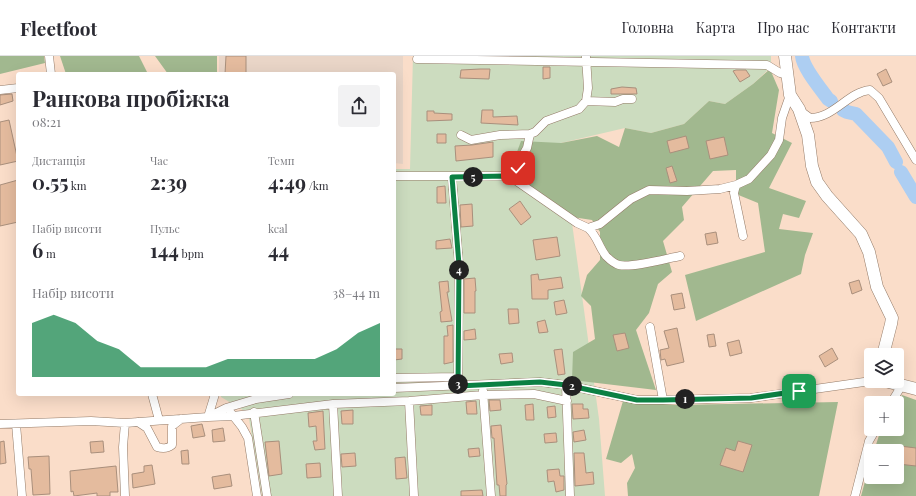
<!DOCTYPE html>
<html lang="uk">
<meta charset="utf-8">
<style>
:root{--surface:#fff;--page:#f2f2f3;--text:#2b2b33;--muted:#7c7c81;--line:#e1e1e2;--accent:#0b8043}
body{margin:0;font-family:"Playfair Display",serif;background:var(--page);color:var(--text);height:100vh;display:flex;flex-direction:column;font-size:15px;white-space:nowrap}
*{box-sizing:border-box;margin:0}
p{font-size:13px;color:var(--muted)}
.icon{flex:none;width:22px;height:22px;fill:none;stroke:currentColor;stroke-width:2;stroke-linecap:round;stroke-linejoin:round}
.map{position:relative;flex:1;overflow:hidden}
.side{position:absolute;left:16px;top:16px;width:380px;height:324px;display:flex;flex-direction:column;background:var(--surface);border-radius:4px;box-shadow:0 4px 16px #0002}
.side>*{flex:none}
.buttons{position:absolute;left:864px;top:292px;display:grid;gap:8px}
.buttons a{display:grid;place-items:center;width:40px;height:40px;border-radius:4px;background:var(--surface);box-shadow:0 4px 16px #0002;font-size:20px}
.pin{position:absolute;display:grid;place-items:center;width:34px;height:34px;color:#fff;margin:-17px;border-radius:8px;box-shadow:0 2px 6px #0006}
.km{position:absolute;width:20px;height:20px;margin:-10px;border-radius:50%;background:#222;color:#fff;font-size:11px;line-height:20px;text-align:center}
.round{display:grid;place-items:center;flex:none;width:42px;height:42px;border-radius:4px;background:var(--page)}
.overview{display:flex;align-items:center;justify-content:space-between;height:68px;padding:0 16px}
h1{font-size:22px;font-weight:700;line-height:30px}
.stats{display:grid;grid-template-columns:repeat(3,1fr);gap:6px;height:68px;padding:4px 16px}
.stats div{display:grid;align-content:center}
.stats b{font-size:20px;font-weight:700}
.stats small{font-size:11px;font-weight:400}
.stats p{font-size:11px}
.chart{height:112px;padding:8px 16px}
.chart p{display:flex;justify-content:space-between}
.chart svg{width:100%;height:72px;margin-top:4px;fill:var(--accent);opacity:.7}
header{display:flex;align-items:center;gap:24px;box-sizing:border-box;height:56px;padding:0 20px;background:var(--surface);border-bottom:1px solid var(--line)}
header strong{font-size:19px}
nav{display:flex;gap:22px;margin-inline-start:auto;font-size:14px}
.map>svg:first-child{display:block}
.industrial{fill:#e9d5c7}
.green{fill:#ccdcbf}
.forest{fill:#a1b88f}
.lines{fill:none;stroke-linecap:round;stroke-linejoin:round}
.river{stroke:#adcef2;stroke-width:14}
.building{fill:#e4bb9e;stroke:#a98f7c}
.street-casing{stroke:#947b68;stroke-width:9}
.secondary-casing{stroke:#947b68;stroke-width:13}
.street{stroke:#fff;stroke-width:8}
.secondary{stroke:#fff;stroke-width:12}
.route-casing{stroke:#fff;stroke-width:8}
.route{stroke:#0b8043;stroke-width:5}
</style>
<header>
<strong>Fleetfoot</strong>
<nav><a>Головна</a><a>Карта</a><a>Про нас</a><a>Контакти</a></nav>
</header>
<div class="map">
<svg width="916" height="440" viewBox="0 0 916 440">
<rect width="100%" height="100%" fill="#faddc9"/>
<path class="industrial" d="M219,0H403V108L394,107V18H219Z"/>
<path class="green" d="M413,0H771V11L753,28L725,48L709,45L684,68L651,77L625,72L561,87L599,363L605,440H262L248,357L221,341V338H394V113H410Z"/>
<path class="forest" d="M0,0H44L45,7L0,18Z
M60,0H139L148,18H66Z
M155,0H217V18H168Z
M770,13L779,34L772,77L792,87L769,132L806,145L799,162L783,158L779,173L813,177L805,199L801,218L696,265L685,219L765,196L758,147L736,138V114L713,115L682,151L684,164L663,185L672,216L658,228L649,257L636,274L656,334L572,324L573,296L595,283L591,250L581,240L587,219L600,204V176L592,164L572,161L510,115L521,85L561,87L597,80L619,91L625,72L651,77L684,68L709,45L725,48L753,28Z
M902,339L916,344V440H861L871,404V421H897V395H874L881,373H897V347Z
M623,345L676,349L838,346L819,440H628L627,427L635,412L632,398L621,407L606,403Z"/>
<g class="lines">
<path class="river" d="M802,0C803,12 821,33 828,43L831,45
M843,54L847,56L856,58L888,91L896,106
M901,116L916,141"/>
</g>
<path class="building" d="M226,0H246V18H225Z
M543,11H550V22L543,23Z
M480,13H490L489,23L460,22L461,14Z
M886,13L892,26L883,30L877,18Z
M736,14H746L750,20L740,26L733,15Z
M622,31L636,32L637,38H611V33Z
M12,38L13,45L0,49V39Z
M482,54H493V61L517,60L518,69L481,67Z
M427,55H434V57L452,58V64L427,65Z
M9,64L18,105L0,109V66Z
M437,78H446V87H437Z
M686,80L689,92L670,97L667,85Z
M724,81L728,99L710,103L706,85Z
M493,86V101L456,105L455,90L472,89Z
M672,110L677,125L670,127L666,112Z
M18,124V166L0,170V129Z
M445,130L446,147H437V131Z
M520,145L531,161L521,169L509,153Z
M472,148L473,170L461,171L460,149Z
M716,176L718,187L707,189L705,178Z
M557,181L560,200L536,204L533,184Z
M450,183L452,192L436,193V185Z
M538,218L539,224L561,221L563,232L548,234V243H532L531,219Z
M475,222L476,235H475V257H464V223Z
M859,224L862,234L852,238L849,227Z
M448,225L449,236H447L452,265L441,266L440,256L442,255L439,226Z
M682,237L685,252L674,254L671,239Z
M564,244L567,257L556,259L554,246Z
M508,253H518L519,267L509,268Z
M545,264L548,276L539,277L537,266Z
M453,269V306L444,308V280H448L447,270Z
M677,272L684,306L667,310L665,303L661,304L660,294L669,292L664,275Z
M475,273L476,283L464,284V275Z
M625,277L629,292L617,295L613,279Z
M714,278L716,290L709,291L707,279Z
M739,284L742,297L730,300L727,287Z
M832,292L838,303L825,311L819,300Z
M394,293H402V303L394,304Z
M562,293L565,318L558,319L554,294Z
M512,297L513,306L501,308L499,298Z
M489,344H500L501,354L490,355Z
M476,345L477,358H467L466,346Z
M533,348L534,364H526L525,349Z
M572,348H583V353H588L589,362L573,363Z
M432,349V359H421L420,350Z
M555,350L556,361L548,362L547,351Z
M353,354V368H342L341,355Z
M323,355L325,393L315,394L313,385H317L316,370L309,371L308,357Z
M202,368L205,380L193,382L191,370Z
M501,369L507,428L506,429V440H500L499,429H497L494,382H492L491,370Z
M223,372L225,385L213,386L212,374Z
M584,374L586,384L574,386L573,376Z
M556,377L557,386L545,387L544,378Z
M4,385L6,407L0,408V386Z
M103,385L104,396L91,397L90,386Z
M279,385L282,418L269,420L265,386Z
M738,385L752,389L743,416L720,409L726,392L735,395Z
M900,390L916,392V410L898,408Z
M479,392L480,400L469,401L468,393Z
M188,394L189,408H182L181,395Z
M355,397L356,410L342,411L341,398Z
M574,397H584L586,417L593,416L594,428L575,430Z
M49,400L50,438L33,439L31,413H29L28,401Z
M405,401L407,422L396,423L395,402Z
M320,407L321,421L307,422L306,408Z
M152,409L155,428L133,432L132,418L144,416V410Z
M116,410L118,436H110V440H97V437L74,440L73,435L71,436L70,415Z
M559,413L560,420H564V434L556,436L554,425L548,426L547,414Z
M230,418L232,430L214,433L212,421Z
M482,434L483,440H461V435Z"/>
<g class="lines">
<defs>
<path id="street" d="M49,0L51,18
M417,3L767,9L780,17L787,19
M0,34L18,32
M586,45L588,32L586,1
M799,54L810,62C834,62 848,36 870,34L879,42L916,104
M461,79L471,84L500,79L530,78L535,76L546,65L579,53L586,45L615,46L623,43H632
M394,120H506L515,124L577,167L588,172L600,168L631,143L649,134L687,135L720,133L736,129L749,123L771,99L779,84L782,62L790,39
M452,121L459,209L458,330
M515,124L519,106L527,92L530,78
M736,129L734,137L743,180
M588,172C598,181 598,190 606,200C609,203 615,208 619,209C632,212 665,203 680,200
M650,271L663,344
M394,322L458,321
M566,329L570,440
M394,332L540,326L566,329L637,344H663L751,342L871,325
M483,335L491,440
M152,338L159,364
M215,338L208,361L233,360L333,348L409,345L483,339L534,338L567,345
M409,345L414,440
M891,347L902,329
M333,348L338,440
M254,356L267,440
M231,357L242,371L248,382L257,440
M138,366L147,372L157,391C163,393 167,393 172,389V370L181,363
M125,367L123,391L125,440
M0,368L91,365L125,367L208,361L226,352L256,343L289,338
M16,368L22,440
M855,440L869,385L876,373"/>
<path id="secondary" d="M785,0L790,39L799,53L808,79L812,110L817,126L827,140L861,178L869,196L877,231L892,262L891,268L883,299
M885,325L916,333"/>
</defs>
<use href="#street" class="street-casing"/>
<use href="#secondary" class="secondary-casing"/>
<use href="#street" class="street"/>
<use href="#secondary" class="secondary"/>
</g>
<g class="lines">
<defs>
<path id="route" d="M518,112L515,124L506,120L452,121L459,209L458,330L540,326L566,329L637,344H663L751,342L799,335"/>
</defs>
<use href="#route" class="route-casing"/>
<use href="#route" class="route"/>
</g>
</svg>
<div class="buttons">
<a><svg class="icon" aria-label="layers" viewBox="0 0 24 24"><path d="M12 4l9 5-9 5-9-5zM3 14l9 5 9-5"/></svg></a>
<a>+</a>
<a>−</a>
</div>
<div class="pin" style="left:799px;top:335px;background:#1e9e55"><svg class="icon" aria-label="arrive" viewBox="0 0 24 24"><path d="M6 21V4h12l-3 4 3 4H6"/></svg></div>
<div class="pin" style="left:518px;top:112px;background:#d93025"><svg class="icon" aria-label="check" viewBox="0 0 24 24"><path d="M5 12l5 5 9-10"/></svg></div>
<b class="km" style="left:685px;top:343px">1</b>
<b class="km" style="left:572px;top:330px">2</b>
<b class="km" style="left:458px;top:328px">3</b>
<b class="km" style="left:459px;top:214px">4</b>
<b class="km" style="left:473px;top:121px">5</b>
<section class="side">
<div class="overview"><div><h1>Ранкова пробіжка</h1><p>08:21</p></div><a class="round"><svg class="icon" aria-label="share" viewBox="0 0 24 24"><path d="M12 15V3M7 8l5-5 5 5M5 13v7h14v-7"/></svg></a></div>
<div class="stats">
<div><p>Дистанція</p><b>0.55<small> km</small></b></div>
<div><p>Час</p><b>2:39</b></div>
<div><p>Темп</p><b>4:49<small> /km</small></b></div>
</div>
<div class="stats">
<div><p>Набір висоти</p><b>6<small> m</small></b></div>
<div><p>Пульс</p><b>144<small> bpm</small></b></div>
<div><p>kcal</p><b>44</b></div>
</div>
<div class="chart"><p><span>Набір висоти</span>38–44 m</p>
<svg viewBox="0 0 160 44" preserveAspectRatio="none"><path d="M0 44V11L10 6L20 11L30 22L40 27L50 38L60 38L70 38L80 38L90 33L100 33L110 33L120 33L130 33L140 27L150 17L160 11V44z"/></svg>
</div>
</section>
</div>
